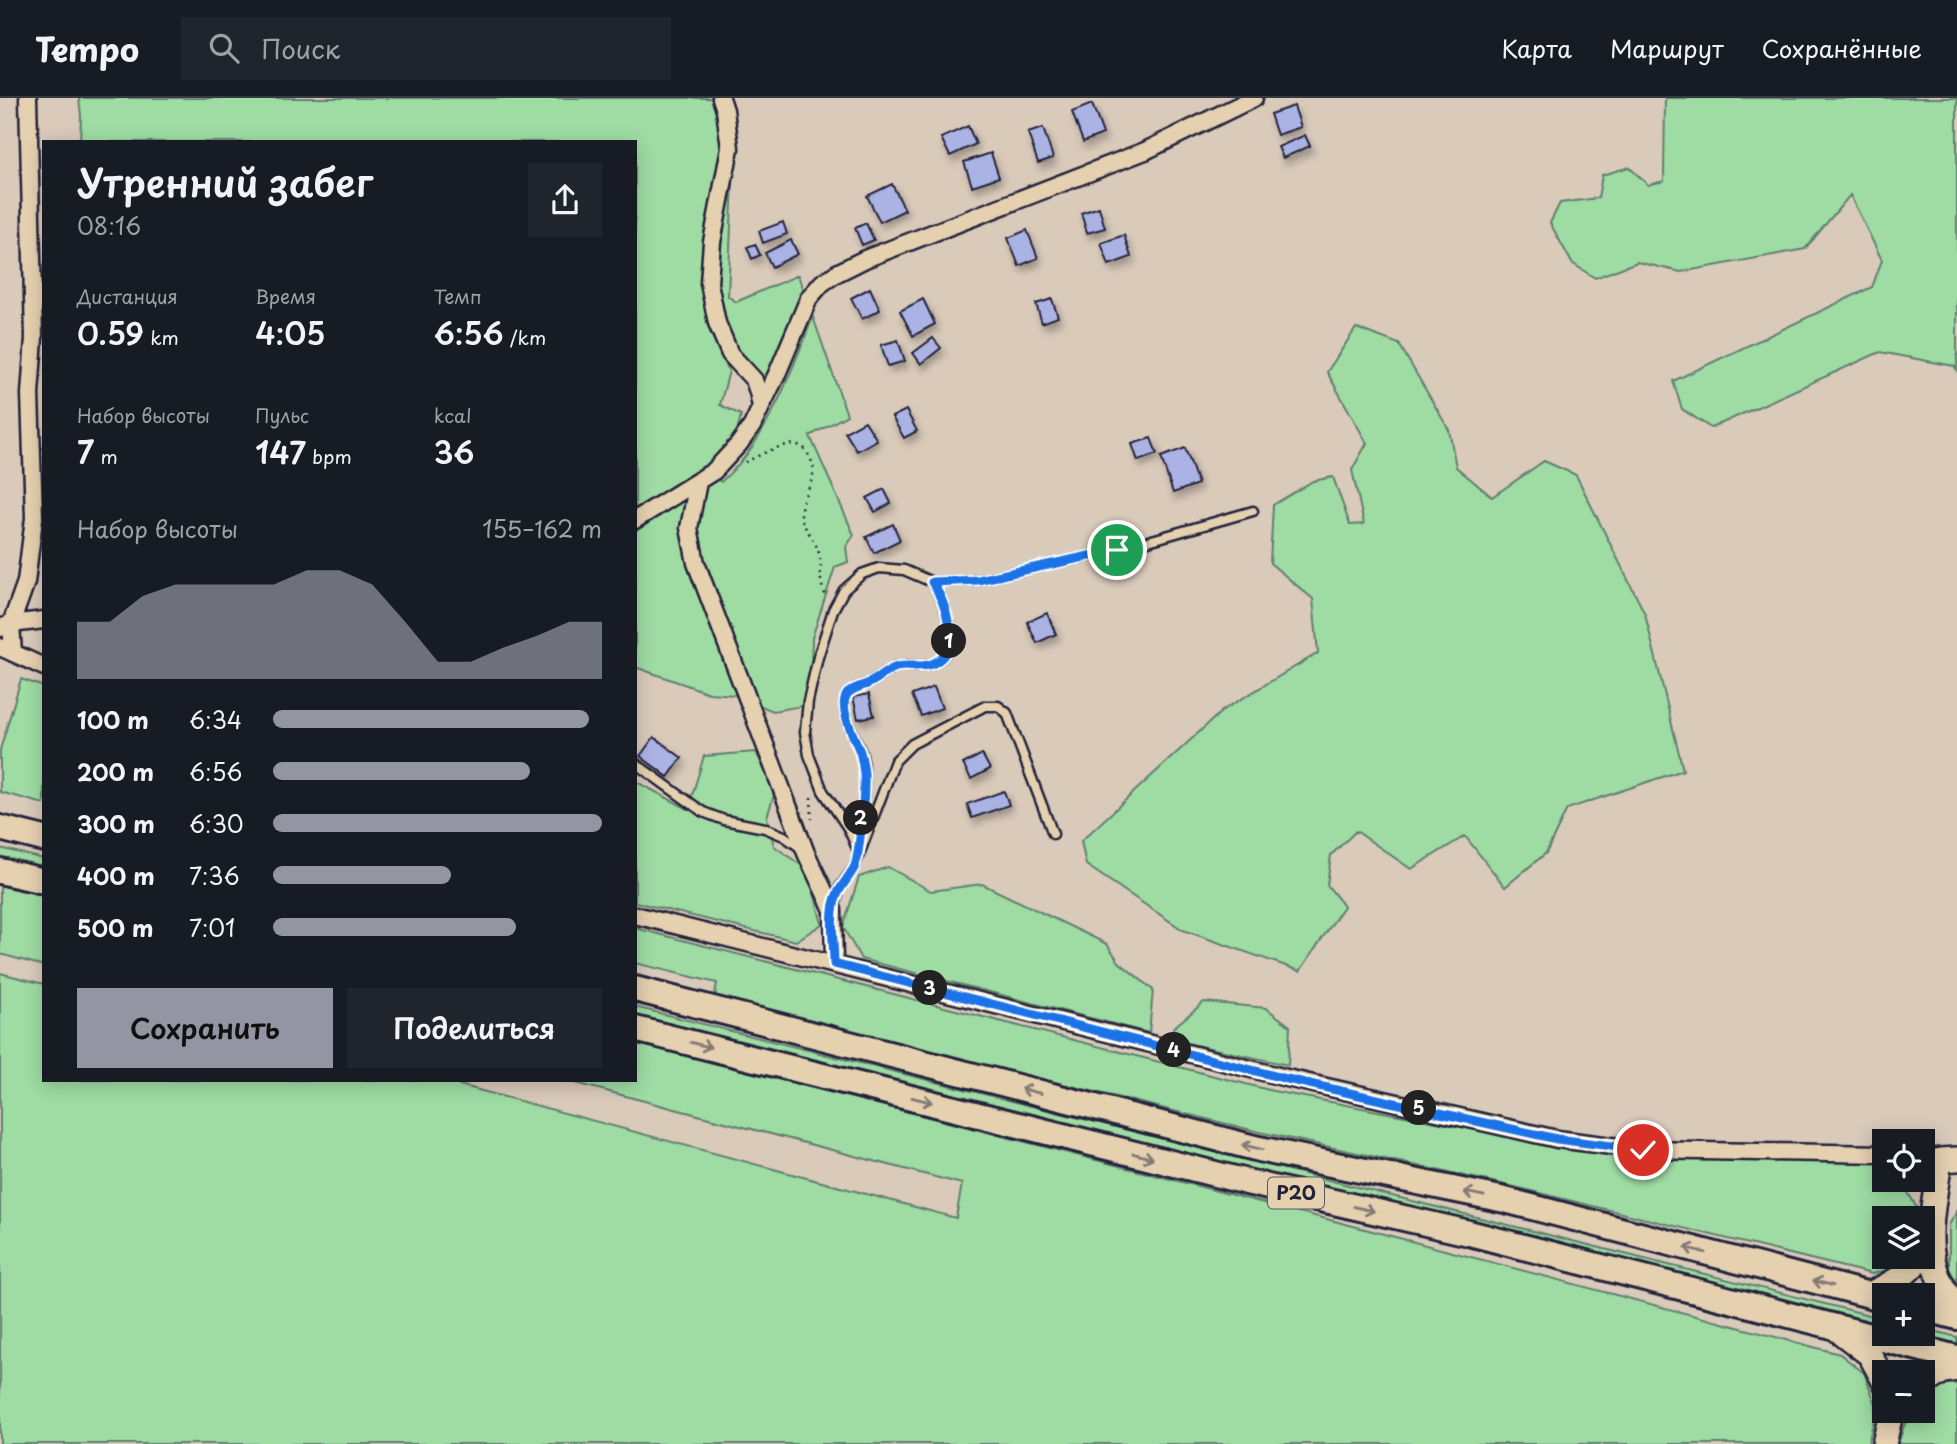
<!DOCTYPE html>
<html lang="ru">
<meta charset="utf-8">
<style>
:root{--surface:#171b24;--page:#20242c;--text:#f1f3f6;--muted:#9ea1a6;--line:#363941;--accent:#9495a2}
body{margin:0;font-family:"Playpen Sans",sans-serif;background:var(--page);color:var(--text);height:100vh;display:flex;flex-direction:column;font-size:26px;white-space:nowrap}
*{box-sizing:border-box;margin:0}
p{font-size:23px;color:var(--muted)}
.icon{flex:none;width:38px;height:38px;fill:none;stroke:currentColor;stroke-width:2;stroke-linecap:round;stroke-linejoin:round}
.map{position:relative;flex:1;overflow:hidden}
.sheet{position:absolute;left:42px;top:42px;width:595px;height:942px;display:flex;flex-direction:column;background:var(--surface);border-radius:0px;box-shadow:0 4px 18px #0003}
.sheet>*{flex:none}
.controls{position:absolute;left:1872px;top:1031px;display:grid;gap:14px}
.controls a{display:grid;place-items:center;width:63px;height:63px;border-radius:0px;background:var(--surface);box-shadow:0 4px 18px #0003;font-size:35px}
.pin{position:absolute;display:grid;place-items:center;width:60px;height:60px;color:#fff;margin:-30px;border:4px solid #fff;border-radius:50%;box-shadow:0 2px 7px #0007}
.km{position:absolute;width:35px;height:35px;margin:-18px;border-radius:50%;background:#222;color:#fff;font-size:19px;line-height:35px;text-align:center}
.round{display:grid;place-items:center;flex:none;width:74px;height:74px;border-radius:0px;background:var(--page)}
.summary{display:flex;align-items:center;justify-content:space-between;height:119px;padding:0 35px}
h1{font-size:38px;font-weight:600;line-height:52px}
.figures{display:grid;grid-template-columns:repeat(3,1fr);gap:10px;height:119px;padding:7px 35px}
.figures div{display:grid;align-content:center}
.figures b{font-size:30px;font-weight:600}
.figures small{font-size:19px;font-weight:400}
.figures p{font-size:19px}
.chart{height:196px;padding:14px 35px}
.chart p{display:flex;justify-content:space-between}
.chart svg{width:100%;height:126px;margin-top:7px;fill:var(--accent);opacity:.7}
.action{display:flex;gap:14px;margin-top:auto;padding:14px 35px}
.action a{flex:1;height:80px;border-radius:0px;background:var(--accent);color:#111;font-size:28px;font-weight:600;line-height:80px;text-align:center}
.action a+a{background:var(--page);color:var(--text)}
ul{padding:0 35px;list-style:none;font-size:23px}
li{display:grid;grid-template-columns:112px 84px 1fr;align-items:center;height:52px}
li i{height:18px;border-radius:9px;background:var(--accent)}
header{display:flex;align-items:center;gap:42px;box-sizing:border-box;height:98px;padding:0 35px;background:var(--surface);border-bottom:2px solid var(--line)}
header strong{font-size:33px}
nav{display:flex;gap:38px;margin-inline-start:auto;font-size:24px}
.search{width:490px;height:63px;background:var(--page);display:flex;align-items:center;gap:18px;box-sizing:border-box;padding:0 24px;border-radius:0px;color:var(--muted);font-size:26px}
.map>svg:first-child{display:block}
.green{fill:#9edca3;stroke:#607f6f;stroke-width:2}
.building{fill:#aab3e4;stroke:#22223b;stroke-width:2;filter:url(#shadow)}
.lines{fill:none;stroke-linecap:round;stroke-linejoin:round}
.lane-casing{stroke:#22223b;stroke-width:13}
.street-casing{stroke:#22223b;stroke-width:21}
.secondary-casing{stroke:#22223b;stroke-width:28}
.primary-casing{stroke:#22223b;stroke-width:30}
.path{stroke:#22223b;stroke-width:2.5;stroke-dasharray:2 5;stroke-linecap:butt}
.lane{stroke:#e5d0af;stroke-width:8}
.street{stroke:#e5d0af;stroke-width:16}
.secondary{stroke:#e5d0af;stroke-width:23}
.primary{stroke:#e5d0af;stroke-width:24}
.oneway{stroke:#847975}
.route-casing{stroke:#fff;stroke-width:14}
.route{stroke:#1a73e8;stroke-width:9}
.labels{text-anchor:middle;stroke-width:7;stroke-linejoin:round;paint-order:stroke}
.shield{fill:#e5d0af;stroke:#5c565e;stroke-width:2}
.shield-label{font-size:19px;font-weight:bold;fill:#22223b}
</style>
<header>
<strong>Tempo</strong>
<div class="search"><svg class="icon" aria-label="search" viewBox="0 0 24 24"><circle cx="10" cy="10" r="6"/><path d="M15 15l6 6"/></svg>Поиск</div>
<nav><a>Карта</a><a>Маршрут</a><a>Сохранённые</a></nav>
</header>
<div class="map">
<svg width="1957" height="1346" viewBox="0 0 1957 1346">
<defs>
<filter id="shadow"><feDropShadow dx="3" dy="5.5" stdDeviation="3.5" flood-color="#0004"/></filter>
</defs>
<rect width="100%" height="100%" fill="#d9caba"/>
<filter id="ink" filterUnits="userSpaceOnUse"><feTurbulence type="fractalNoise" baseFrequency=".0143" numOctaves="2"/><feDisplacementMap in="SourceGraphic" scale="14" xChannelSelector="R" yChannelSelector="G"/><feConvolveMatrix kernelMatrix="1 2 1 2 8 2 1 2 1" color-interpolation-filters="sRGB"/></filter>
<g filter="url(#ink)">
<path class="green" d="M79,0H715L725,48L704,186L709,232L729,273L720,307L741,317L735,342L706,372L721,384C730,375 740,366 747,356C777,315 794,266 813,219L847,317L810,338L854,437L846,449L848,464L835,469L812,540L811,571L802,608L773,613L735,597L709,595L635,569V44H80L81,18Z
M1665,0H1957V272L1954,268L1880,254L1711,330L1682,311L1673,283L1872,189L1882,162L1850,97L1805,151L1681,174L1637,164L1595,180L1572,165L1550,125L1560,105L1598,100L1602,77L1629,69L1648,87L1664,83Z
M734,58L728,198L736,204L798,177L805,197L769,280H763L758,278L732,247L721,221L713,185Z
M1356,230L1399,246L1449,332L1456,369L1492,399L1544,363L1576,377L1645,516L1683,672L1567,711L1546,755L1505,789L1465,738L1411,771L1356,733L1331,757L1327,787L1344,808L1300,873L1183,832L1086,767L1081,743L1223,612L1318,555L1313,501L1270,465L1273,407L1313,383L1333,379L1350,427L1364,426L1352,372L1367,345L1327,274Z
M21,581L44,589V706L0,694V652Z
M756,654L775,694L767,719L774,748L808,772L822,826L796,843L635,804V683L688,711L704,658Z
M0,750L44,761V774L0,764Z
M888,769L931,793L982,786L1107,846L1119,864L1153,892L1149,935L861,861L843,829L859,779Z
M0,783L44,794V868L0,856Z
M635,830L1273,993L1556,1047L1876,1061L1885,1065V1082H1901L1919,1114L1918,1120H1885V1158L1906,1159L1893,1170L1872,1176L1507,1087L1264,1035L714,901L717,885L635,865Z
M0,875L44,886V982H441L956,1120L962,1086L564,982H635V944L1338,1124L1840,1256L1864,1275L1877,1309L1868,1346H0Z
M1204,904L1266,910L1290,928L1288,967L1173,942V930Z
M635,909L1885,1221V1232L635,922Z
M1957,1113V1184L1949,1171V1127Z
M1923,1230L1957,1239V1250L1898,1236H1923Z
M1947,1286H1957V1346H1898L1904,1328L1913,1313L1923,1312V1300Z"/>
<path class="building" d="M1092,6L1103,36L1083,44L1072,14Z
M1294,8L1301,29L1277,37L1270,16Z
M968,28L976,46L950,58L941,40Z
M1043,30L1053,60L1038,65L1028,35Z
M1305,37L1310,48L1283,60L1278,49Z
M991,55L999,79L972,88L964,64Z
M892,86L905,112L880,124L867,98Z
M1099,109L1105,130L1087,135L1081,115Z
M783,124L787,136L763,145L759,133Z
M866,125L874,142L862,147L855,130Z
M1027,132L1038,160L1019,168L1008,140Z
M1124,137L1131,159L1109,167L1101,145Z
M791,142L798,156L772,169L765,155Z
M755,146L760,157L752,161L747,149Z
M870,190L880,212L862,221L851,200Z
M923,201L935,226L913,238L900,213Z
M1052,201L1058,219L1042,225L1036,206Z
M933,240L941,250L921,266L913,255Z
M898,242L905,263L888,268L881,247Z
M906,312L917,333L904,340L892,319Z
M865,323L877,342L857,353L845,334Z
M1151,340L1157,356L1138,363L1132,346Z
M1185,350L1198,386L1173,395L1161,359Z
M884,391L891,405L875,414L867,400Z
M893,426L900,442L874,455L866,439Z
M1047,515L1056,536L1037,545L1027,524Z
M934,589L942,610L921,618L912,597Z
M869,596L874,618L858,621L853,599Z
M654,639L682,660L668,679L640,658Z
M982,656L990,671L971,681L963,666Z
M1004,693L1009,707L972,720L967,706Z"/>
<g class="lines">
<defs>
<path id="lane" d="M635,665L703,714L724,722L765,730L784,738L801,750
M859,745C861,718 869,680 861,654C856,640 839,614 846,598C850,590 861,589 869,585C879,581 886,572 897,569C909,566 922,571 934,565C963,551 945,505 932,484
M859,755L848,730L823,693L809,657L805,634L808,603L818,559L833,512L844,492L862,476L879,470L904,472L932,484L978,482L1117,452L1253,413
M834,810L840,789L854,770L895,663L912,646L985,608H998L1007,615L1053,736"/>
<path id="street" d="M761,309L777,276L809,200L822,185L837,175L865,161L1145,53L1254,0
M698,384L689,430L696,465L806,755L833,812L834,866
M635,422L714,373L739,346L752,328L761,309L758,294L754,282L730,256L717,225L709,185L712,144L730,50L725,12L721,0
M0,530L11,526L44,522
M0,549L44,569
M13,555L11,526L26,484L34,420L30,296L34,240L28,0
M635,817L1287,980L1557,1041L1643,1052L1885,1056"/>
<path id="secondary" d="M1957,1061L1940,1062C1933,1117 1917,1162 1957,1210
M1868,1197C1889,1186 1908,1178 1921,1158
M1835,1230L1870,1257L1885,1285
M1923,1286L1943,1273L1957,1271
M1884,1346L1890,1320L1889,1312"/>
<path id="primary" d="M0,730L44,741
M0,773L44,783
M635,891L1259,1051L1505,1102L1885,1201
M635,931L1251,1085L1469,1135L1957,1260
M1923,1210L1957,1219"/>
</defs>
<use href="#lane" class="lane-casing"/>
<use href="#street" class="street-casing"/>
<use href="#secondary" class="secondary-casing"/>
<use href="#primary" class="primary-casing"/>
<path class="path" d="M745,364C761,358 798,333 808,356C812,363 815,369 813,377C811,389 801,400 801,413C800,428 814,439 818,452C824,470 816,481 827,500
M811,699L812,721"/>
<use href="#lane" class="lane"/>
<use href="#street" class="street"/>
<use href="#secondary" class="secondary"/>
<use href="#primary" class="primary"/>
</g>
<defs><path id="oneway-shaft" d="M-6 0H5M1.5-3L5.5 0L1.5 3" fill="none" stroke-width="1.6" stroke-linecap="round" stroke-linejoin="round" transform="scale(1.75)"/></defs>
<g class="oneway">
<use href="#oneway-shaft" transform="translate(701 947) rotate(14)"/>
<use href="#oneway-shaft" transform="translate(1031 993) rotate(-166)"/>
<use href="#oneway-shaft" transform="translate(922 1002) rotate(14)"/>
<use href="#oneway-shaft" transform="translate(1252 1049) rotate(-166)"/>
<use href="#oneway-shaft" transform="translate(1143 1058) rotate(14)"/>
<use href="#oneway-shaft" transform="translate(1474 1096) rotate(-168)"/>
<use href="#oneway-shaft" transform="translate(1364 1111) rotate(13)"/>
<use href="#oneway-shaft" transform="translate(1695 1152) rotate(-165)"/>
<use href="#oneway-shaft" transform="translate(1823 1185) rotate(-166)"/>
</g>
</g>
<g class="lines" filter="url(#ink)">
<defs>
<path id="route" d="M1117,452L978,482L932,484C945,504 963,550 934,565C922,571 909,566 897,569C886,572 879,581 869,585C862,589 850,590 846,598C839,612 855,640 860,654C862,660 863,668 864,675C865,689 860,759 854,770C845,786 835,792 833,813C831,830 834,849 834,866L1287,981L1557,1041L1643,1052"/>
</defs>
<use href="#route" class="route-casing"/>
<use href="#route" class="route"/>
</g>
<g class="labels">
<rect class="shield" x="1268" y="1079.5" width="56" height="31" rx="5"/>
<g class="shield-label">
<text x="1296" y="1102">Р20</text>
</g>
</g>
</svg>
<div class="controls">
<a><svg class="icon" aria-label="locate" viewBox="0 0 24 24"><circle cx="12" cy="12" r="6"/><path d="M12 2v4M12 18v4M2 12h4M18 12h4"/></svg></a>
<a><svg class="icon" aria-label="layers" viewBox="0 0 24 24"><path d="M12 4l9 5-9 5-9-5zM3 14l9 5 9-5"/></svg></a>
<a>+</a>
<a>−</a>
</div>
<div class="pin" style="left:1117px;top:452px;background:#1e9e55"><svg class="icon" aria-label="arrive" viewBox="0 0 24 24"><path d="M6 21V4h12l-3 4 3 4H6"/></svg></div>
<div class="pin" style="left:1643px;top:1052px;background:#d93025"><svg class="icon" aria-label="check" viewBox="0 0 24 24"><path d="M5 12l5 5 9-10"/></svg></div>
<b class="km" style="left:949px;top:543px">1</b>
<b class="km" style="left:861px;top:720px">2</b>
<b class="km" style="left:930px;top:890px">3</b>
<b class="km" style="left:1174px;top:952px">4</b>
<b class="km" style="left:1419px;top:1010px">5</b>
<section class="sheet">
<div class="summary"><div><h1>Утренний забег</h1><p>08:16</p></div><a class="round"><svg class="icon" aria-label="share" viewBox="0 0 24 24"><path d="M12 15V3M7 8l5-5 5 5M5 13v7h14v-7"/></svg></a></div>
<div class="figures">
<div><p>Дистанция</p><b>0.59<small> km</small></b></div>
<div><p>Время</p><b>4:05</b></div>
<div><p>Темп</p><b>6:56<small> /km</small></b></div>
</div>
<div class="figures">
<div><p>Набор высоты</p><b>7<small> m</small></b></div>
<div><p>Пульс</p><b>147<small> bpm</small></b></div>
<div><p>kcal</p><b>36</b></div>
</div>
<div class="chart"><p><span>Набор высоты</span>155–162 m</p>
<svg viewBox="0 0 160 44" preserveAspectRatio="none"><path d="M0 44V24L10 24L20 15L30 11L40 11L50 11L60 11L70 6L80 6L90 11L100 24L110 38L120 38L130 33L140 29L150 24L160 24V44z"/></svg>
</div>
<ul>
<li><b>100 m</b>6:34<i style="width:96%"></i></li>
<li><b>200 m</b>6:56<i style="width:78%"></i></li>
<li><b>300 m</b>6:30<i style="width:100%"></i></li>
<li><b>400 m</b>7:36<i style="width:54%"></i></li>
<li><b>500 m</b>7:01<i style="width:74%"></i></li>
</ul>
<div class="action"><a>Сохранить</a><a>Поделиться</a></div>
</section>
</div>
